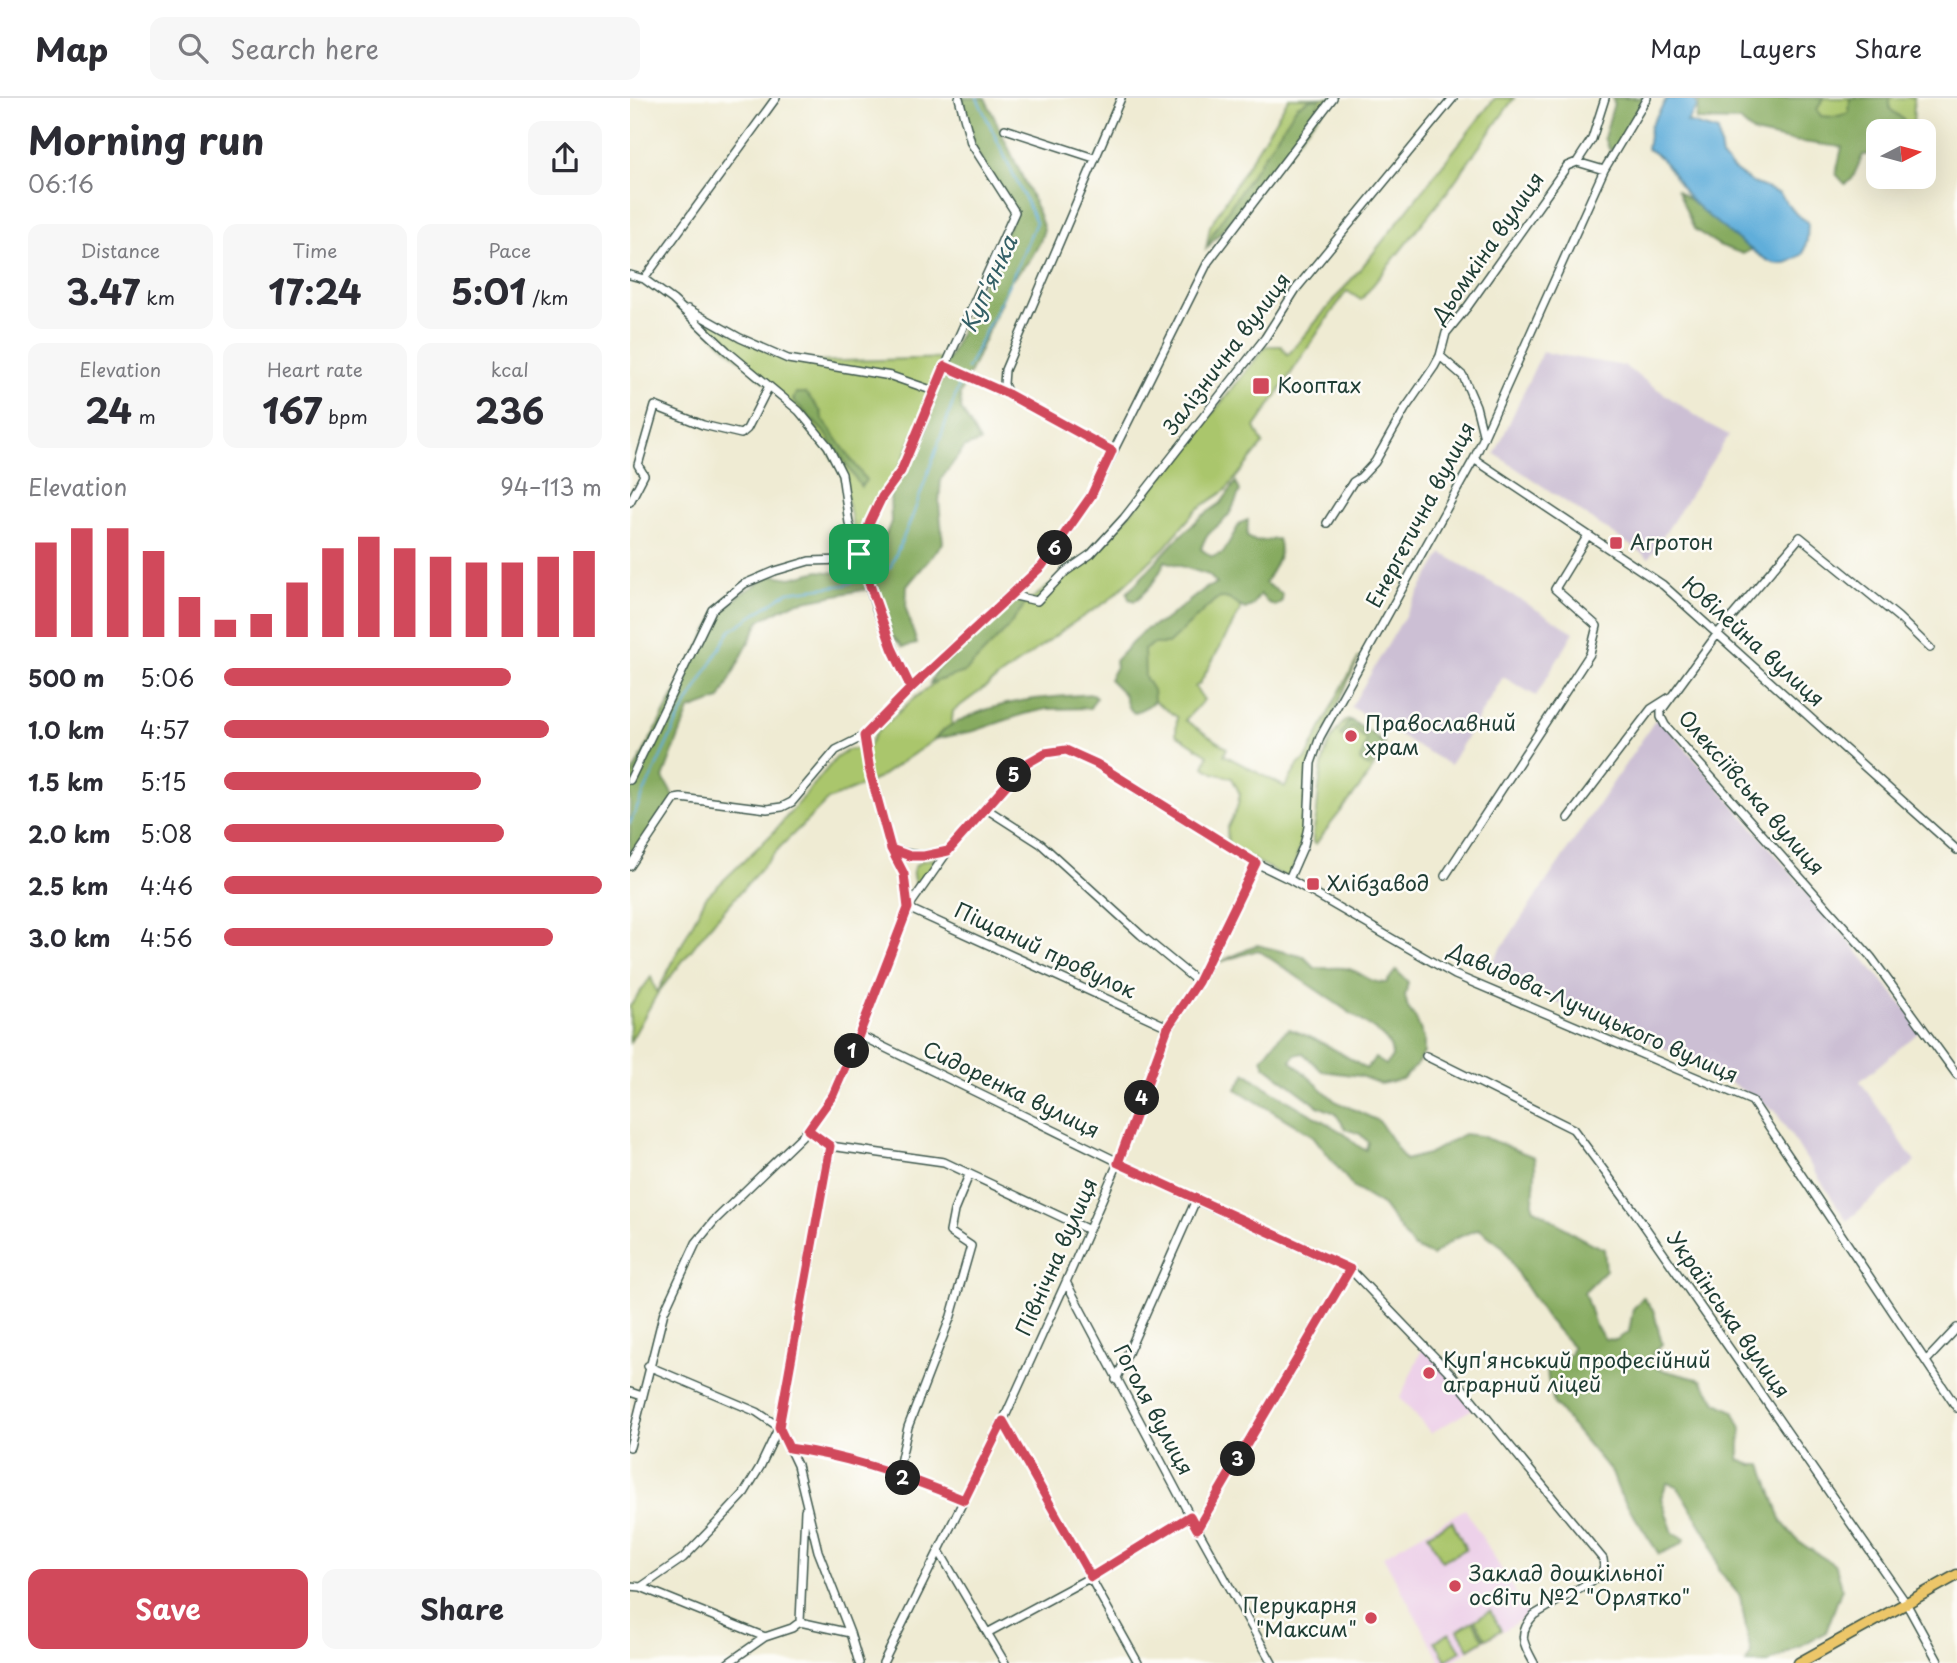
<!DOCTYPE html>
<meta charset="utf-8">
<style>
:root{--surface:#fff;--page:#f7f7f7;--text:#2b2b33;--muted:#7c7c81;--line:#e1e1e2;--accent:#d1495b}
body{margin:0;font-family:"Playpen Sans",sans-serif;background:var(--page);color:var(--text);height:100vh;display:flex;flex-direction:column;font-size:26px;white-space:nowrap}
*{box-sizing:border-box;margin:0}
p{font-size:23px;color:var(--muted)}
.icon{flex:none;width:38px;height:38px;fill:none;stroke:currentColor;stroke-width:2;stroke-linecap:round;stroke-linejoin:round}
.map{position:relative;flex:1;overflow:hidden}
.details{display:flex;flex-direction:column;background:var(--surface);width:630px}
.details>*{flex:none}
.needle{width:46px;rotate:84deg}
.controls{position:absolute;left:1236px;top:21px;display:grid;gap:14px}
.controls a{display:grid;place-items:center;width:70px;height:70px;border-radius:14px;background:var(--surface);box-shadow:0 7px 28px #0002;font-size:35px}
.pin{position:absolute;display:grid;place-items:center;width:60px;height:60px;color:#fff;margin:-30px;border-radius:14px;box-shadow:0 4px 10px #0006}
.km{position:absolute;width:35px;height:35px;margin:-18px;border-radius:50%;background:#222;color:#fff;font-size:19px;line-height:35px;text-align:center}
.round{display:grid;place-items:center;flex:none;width:74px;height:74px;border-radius:14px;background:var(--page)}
.head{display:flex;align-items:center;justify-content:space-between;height:119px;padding:0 28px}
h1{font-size:38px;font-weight:700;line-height:52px}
.metrics{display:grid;grid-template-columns:repeat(3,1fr);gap:10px;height:119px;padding:7px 28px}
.metrics div{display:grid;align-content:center;border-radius:14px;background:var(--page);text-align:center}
.metrics b{font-size:35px;font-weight:700}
.metrics small{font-size:19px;font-weight:400}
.metrics p{font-size:19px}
.chart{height:196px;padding:14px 28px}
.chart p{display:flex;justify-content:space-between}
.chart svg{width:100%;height:126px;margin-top:7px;stroke:var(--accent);stroke-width:6}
.button{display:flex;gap:14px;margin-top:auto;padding:14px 28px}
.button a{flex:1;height:80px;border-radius:14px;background:var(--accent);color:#fff;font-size:28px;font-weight:700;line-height:80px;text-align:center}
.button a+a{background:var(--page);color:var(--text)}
ul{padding:0 28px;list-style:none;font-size:23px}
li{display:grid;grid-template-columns:112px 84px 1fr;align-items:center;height:52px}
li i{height:18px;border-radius:9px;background:var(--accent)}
header{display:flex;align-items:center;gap:42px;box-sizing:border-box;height:98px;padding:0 35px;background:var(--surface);border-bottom:2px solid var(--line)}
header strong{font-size:33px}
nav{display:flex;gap:38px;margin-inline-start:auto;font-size:24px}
.search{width:490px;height:63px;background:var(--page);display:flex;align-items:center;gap:18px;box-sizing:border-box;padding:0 24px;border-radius:14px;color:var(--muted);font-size:26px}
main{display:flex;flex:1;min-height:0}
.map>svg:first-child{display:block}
.built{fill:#edd1e9}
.industrial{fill:#ccbfd4}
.green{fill:#aac66c;stroke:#648250;stroke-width:2}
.forest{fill:#87ab60;stroke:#53744a;stroke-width:2}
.water{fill:#61aeda;stroke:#407687;stroke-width:2}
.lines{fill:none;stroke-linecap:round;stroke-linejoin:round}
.stream{stroke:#61aeda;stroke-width:2}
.minor-casing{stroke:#3e574c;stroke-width:10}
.primary-casing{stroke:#3e574c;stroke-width:13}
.minor{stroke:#fff;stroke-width:7}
.primary{stroke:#ecc669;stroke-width:10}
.route-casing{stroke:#fff;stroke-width:14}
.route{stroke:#d1495b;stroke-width:9}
.poi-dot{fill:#d1495b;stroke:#fdfcf7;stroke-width:2.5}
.labels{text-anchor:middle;stroke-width:5;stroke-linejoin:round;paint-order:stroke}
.street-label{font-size:21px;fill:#1f3d34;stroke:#fdfcf7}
.poi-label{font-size:21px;fill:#1f3d34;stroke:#fdfcf7;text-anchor:start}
.water-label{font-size:23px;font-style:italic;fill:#335f66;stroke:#fdfcf7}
</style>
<header>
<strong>Map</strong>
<div class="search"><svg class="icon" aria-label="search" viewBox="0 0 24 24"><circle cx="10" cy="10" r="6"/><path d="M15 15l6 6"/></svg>Search here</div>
<nav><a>Map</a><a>Layers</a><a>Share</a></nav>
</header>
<main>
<section class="details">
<div class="head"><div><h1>Morning run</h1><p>06:16</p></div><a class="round"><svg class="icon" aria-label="share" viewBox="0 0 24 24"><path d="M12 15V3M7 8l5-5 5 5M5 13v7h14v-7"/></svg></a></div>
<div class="metrics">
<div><p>Distance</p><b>3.47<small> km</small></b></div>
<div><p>Time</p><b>17:24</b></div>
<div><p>Pace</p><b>5:01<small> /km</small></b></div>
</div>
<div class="metrics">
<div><p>Elevation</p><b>24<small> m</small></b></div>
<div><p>Heart rate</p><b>167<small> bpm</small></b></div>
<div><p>kcal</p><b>236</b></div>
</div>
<div class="chart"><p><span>Elevation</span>94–113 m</p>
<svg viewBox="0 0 160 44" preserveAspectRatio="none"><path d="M5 44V11M15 44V6M25 44V6M35 44V14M45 44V30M55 44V38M65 44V36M75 44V25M85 44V13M95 44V9M105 44V13M115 44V16M125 44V18M135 44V18M145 44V16M155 44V14"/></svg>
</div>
<ul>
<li><b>500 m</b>5:06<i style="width:76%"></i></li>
<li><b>1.0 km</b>4:57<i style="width:86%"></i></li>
<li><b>1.5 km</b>5:15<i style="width:68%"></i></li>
<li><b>2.0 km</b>5:08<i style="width:74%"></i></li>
<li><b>2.5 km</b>4:46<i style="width:100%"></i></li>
<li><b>3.0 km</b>4:56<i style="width:87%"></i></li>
</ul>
<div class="button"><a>Save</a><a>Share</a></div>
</section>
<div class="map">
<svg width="1327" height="1565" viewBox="0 0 1327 1565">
<rect width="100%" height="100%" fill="#fdfcf7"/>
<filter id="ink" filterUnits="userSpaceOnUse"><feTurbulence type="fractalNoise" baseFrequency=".0143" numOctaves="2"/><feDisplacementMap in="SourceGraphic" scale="14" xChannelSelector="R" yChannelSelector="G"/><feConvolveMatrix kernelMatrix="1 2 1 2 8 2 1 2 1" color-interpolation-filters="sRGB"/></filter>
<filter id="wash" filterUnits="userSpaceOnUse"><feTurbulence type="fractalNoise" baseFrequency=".00686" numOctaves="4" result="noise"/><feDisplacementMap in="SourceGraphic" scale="28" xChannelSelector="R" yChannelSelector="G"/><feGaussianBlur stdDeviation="1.57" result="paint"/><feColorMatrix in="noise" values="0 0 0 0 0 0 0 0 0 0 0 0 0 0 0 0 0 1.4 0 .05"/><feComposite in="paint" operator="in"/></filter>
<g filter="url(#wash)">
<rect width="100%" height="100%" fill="#efebd3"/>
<path class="built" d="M793,1249L846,1309L801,1335L770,1300Z
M835,1411L899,1517L819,1565H811L753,1458Z"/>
<path class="industrial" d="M912,254L994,268L1078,326L1099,337L1019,460L865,356Z
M812,455L944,534L906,598L873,579L820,667L721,609Z
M1028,618L1293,931L1230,983L1285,1064L1217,1123L1145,1013L1071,966L855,874Z"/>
<path class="green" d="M659,0H703L576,151L580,128Z
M865,0H884L817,94L731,202L717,193C684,237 657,284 625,329L633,346L596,392L566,412L535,449L479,502L440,527L323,613L321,630L247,681L198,702L150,749L80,828L27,896L0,944V908L21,879L27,895L76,799L143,735L206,660L218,652L238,649L246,635L282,602L307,583L335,573L396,505L470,450L540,369L636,248H651L658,257L741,158Z
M1171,0H1284L1283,33L1191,22Z
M46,205L155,260L178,264L319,260L263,387L247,410L229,456L212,376L183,327Z
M592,499L603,502L610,509V513L570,585L565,589L574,602L555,622L597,650L594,657L655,689L669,666L676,661L706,600L729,559L681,665L678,727L659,781L598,748L597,731L607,710L610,696L602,680L584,675L574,669L578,657L546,636L547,619L524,603C523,592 519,590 515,581C510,572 513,560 514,551L523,546L537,545L585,502Z
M718,621L755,645C741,683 709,712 686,746L683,745C682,734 686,724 687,713C690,681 690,643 718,621Z
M304,761L308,763L292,786H286C277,770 288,762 304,761Z
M822,1423L836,1451L812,1463L798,1436Z
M860,1513L871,1532L856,1541L845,1522Z
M843,1523L854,1542L839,1551L828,1532Z
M820,1535L831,1553L816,1562L805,1543Z"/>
<path class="forest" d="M330,0H355L405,106L414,131L410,144L400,162L380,183L330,297L331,311L350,344L335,349L311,381L309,405L313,445L277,488L276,511L287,546L273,549L261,537L257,512L248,489L164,505L130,522L90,601L59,612L33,680L45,701L0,768V680L84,521L112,495L142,477L161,480L189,473L217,476L237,466L250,451L261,424L260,390L385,114L347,55Z
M691,0L684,17L635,83L576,151L584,133L667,8L681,1Z
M983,0H1015L990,45L980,53L974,40L984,5Z
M1067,0H1193L1187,12L1191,18L1204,19L1219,15L1220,0H1259L1260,11L1275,23L1283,33H1248V56L1233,57L1222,81L1215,86L1206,76L1212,49L1156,42L1124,35L1110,23L1066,22L1069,5Z
M1048,93L1124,150L1113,156L1089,147L1064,131Z
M166,295H176L191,314L192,320L236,382L231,389L197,337L163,302Z
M606,384L610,393C606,401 603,412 597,419C586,431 576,433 571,451L582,459L593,455L610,425L618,422L617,439L625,443L648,441C654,457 643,471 635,485L652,496V503L645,508L637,504L630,496L622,508L615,511C603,505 598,496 585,502L538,546H523L514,552L515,579L523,592L524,603L518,608L504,615L498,609L494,596L479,581L486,569L485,563L513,533L535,522L576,490L587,486L579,477L535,463C528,480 519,491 505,503L499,501L497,495L546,442L572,418L591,405Z
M380,501L396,505L376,532L335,574L300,585L306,572Z
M463,596L466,600L460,610L417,611L394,616L344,633L305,641C312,631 320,628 331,622C373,601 417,599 463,596Z
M720,622L744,637L754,648L750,659L738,669L730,663L737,642L722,629L714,639L710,637Z
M627,847L674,859L685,870C696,871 710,868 719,871C735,876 738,885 756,885L766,872L778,884L775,898L778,910L786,921L794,941V955L785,969L772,981L751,986L730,978L692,973L673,955L665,957L661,963L705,1003L749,1023L775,1062L798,1056L834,1036L851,1038L904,1059C908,1077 902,1093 903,1110C929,1124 945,1140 974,1151L976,1172L954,1194L965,1227L975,1241L986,1242L999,1234L1003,1211L1013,1199L1024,1214L1032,1246L1022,1256L1028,1271L1071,1282L1087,1305L1103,1313L1111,1330L1109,1362L1122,1367H1132L1152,1424L1169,1444L1206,1468L1212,1490L1196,1534L1138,1565H1116L1121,1556L1110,1498L1090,1474L1080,1442L1047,1388L1037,1385L1031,1400L1043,1435L1055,1441L1050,1447L1029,1456L990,1396L982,1375L924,1306L918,1281L917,1268L940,1257L943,1249L918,1222L890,1180L873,1149L849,1131L824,1141L802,1158L783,1149L753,1108L724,1090L683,1038L606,991L616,975C646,998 678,1014 710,1033C720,1038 725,1049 736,1052L738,1044L730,1036L716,1031L705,1015L688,1008L635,968L632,961L650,938L659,931C687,940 712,955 736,971L745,960L756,967L762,959C762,946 755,940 745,932L628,852L590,864Z"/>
<path class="water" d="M1037,0H1065L1067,9L1057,24L1088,33L1092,59L1103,71L1121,84L1149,95L1166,116L1178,124L1177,142L1173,156C1163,162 1155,168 1143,165C1129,160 1073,115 1062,103C1045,85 1040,61 1017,51L1020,29Z"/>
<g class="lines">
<path class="stream" d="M337,271L387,169L406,124L347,0
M240,478L260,470L283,417L331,282
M0,725L48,622L100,533L158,494L215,487L234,480"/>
</g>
</g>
<g filter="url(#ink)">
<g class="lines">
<defs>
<path id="minor" d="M375,31L464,60
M947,64L962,41L975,0
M0,177L14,181L43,202L97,253L169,313L198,348L212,376L219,425L246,510L281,591
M14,181L146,0
M58,211L110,240L158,261L261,278L304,293
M810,258L833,278L846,308L854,340
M315,268L377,296
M482,353L378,296L374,286L375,272L491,0
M844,361L1033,487L1327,752
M0,404L14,377L8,367L25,308L73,327L111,336L117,331L139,288
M697,425L723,384L731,379L745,364L775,311L804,269L810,258L816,235L838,208L937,68L947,64L974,72
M381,497L407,503L435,474L461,456L494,420L635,240L666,191L823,0
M1300,550L1268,519L1170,439L1088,535L1031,613V619L1035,627L1241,859L1327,977
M234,638L239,670L261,751C282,758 297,759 318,753
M0,682L82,512L114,486L145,473L179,463L215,462L226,459L240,424L252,399L271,374L289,334L304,293L385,114L341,45L329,0
M355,710L411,746L511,837L568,884
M938,720L1021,611L1040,599
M261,751L274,776L278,810L538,929
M0,768L45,701L51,700L137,711L152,709L162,704L206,652L234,638L281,591L412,468L461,398L578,164L703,0
M815,778L960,556L967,528L925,491L958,437
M659,781L674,747L678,729L681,665L690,639L844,361L974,72L1017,0
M229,937L566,1102L720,1171L820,1275L973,1461L974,1469L970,1478L904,1517C887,1536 893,1545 904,1565
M796,958L943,1031L1004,1113L1276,1505L1309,1565
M178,1032L200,1048L314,1064L459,1132
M436,1184L560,1418L642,1565
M1296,1263L1327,1230
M18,1268L127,1314L149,1329L167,1367L188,1453L220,1535L229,1565
M486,1282L566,1102
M0,1294L12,1298
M373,1323L508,1565
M0,1349L34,1214L66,1145L84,1123L178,1032L203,997L229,937L278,810L318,753L394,667L415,655L436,652L467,666L626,765L659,781L825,877L1122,1003L1327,1310
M159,1350C219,1357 279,1379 334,1402
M267,1378L278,1329L321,1218L341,1148L320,1134L324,1113L339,1077
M567,1431L720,1171
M309,1453L375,1565
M0,1488L11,1489L53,1460L86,1426L113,1397L130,1369L149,1329L200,1048
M11,1489L135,1539L162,1530L170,1524L220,1535
M170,1524L175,1412
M359,1534L461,1479L560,1418
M98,1565L135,1539
M253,1565L373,1323L436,1184L488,1065L538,929L568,884L626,765"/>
<path id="primary" d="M1169,1565L1327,1477"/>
</defs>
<use href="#minor" class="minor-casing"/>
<use href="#primary" class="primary-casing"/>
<use href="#minor" class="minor"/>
<use href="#primary" class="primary"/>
</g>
</g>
<g class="lines" filter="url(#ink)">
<defs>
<path id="route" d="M229,456L262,550L281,590L234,638L239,670L261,751L274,776L278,810L229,937L203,997L178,1032L200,1048L149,1329L159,1350C219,1358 279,1379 334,1402L373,1323L461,1479L560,1418L567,1431L720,1171L488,1065L538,929L568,884L626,765L467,666L436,652L415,655L394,667L318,753L294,758H280L261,751L241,678L234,638L281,590L412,468L461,398L482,353L378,296L315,268L271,373L252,399L240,424L229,456"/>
</defs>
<use href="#route" class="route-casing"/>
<use href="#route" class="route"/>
</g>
<g class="poi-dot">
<rect x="622" y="279" width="18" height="18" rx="3.5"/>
<rect x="979" y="438" width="14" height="14" rx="3.5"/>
<circle cx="721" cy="638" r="7"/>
<rect x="676" y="779" width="14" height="14" rx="3.5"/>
<circle cx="799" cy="1275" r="7"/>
<circle cx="825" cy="1488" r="7"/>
<circle cx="741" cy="1520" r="7"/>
</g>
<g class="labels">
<g class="street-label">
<text transform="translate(858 150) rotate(-55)" y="7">Дьомкіна вулиця</text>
<text transform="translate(597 256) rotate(-53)" y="7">Залізнична вулиця</text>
<text transform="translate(791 417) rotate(-62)" y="7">Енергетична вулиця</text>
<text transform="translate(1123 544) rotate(42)" y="7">Ювілейна вулиця</text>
<text transform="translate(1121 695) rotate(49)" y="7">Олексіївська вулиця</text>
<text transform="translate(415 853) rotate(25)" y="7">Піщаний провулок</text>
<text transform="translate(963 915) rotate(24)" y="7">Давидова-Лучицького вулиця</text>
<text transform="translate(381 992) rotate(26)" y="7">Сидоренка вулиця</text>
<text transform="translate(427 1159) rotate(-66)" y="7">Північна вулиця</text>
<text transform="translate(1098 1217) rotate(55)" y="7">Українська вулиця</text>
<text transform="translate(523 1312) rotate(62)" y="7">Гоголя вулиця</text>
</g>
<g class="poi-label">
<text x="647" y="295">Кооптах</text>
<text x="1000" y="452">Агротон</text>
<text x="735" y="633">Православний<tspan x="735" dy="24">храм</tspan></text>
<text x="697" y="793">Хлібзавод</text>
<text x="813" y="1270">Куп'янський професійний<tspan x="813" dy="24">аграрний ліцей</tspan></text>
<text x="839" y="1483">Заклад дошкільної<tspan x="839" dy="24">освіти №2 "Орлятко"</tspan></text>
<text x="727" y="1515" text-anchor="end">Перукарня<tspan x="727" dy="24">"Максим"</tspan></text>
</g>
<g class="water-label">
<text transform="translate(359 186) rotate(-65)" y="8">Куп'янка</text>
</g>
</g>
</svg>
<div class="controls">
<a><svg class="needle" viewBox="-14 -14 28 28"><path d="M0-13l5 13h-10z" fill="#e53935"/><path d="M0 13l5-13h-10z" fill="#7c7c81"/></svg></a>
</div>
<div class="pin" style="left:229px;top:456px;background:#1e9e55"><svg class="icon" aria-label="arrive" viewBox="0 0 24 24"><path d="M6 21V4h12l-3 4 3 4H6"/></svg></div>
<b class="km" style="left:222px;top:953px">1</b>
<b class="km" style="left:273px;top:1380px">2</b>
<b class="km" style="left:608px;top:1361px">3</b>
<b class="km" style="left:512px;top:1000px">4</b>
<b class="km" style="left:384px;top:677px">5</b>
<b class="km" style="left:425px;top:450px">6</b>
</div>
</main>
